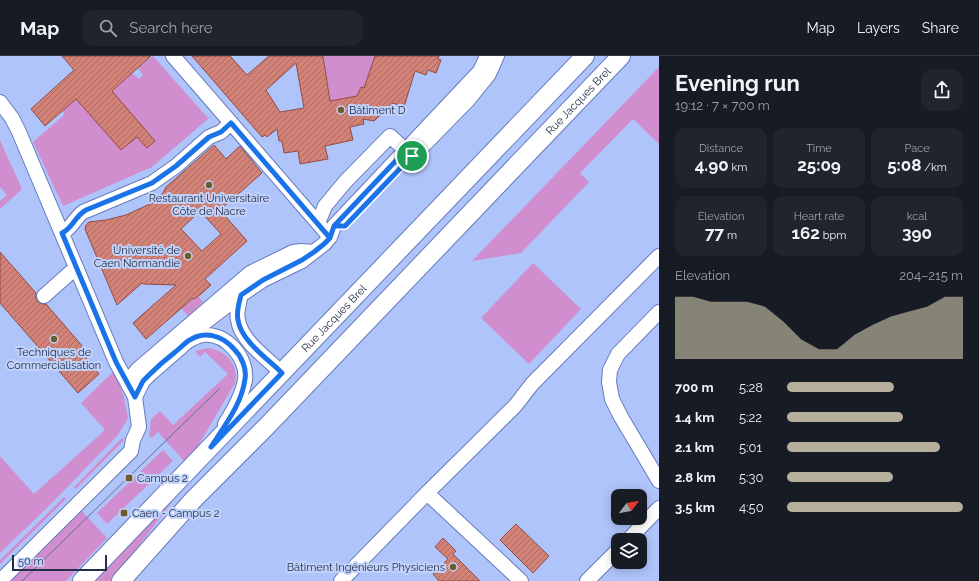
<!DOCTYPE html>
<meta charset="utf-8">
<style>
:root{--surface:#171b24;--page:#20242c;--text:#f1f3f6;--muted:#9ea1a6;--line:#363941;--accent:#b6af9b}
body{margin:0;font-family:Raleway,sans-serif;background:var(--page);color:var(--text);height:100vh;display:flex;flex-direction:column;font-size:15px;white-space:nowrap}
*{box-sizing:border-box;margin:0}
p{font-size:13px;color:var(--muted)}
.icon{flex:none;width:22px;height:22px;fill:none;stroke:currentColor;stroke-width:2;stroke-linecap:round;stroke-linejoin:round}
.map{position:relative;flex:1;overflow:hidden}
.details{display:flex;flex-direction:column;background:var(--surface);width:320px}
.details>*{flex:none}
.needle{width:26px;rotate:59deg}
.fabs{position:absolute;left:611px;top:433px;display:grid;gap:8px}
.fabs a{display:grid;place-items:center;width:36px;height:36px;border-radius:8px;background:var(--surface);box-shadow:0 2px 10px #0003;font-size:20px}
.scale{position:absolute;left:12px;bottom:10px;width:95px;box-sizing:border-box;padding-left:4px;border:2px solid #252f49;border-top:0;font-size:11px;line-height:14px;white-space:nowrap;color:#252f49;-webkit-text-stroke:3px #c1d2fb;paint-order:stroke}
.pin{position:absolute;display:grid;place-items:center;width:34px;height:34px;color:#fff;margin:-17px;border:2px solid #fff;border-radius:50%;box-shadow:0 1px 4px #0007}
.round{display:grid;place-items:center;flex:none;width:42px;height:42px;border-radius:12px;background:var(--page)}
.summary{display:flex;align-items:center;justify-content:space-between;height:68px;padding:0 16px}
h1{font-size:22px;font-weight:700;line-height:30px}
.figures{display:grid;grid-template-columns:repeat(3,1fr);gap:6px;height:68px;padding:4px 16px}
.figures div{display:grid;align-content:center;border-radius:10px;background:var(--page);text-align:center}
.figures b{font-size:17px;font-weight:700}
.figures small{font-size:11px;font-weight:400}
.figures p{font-size:11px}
.chart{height:112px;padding:8px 16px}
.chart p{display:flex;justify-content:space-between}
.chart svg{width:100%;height:72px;margin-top:4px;fill:var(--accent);opacity:.7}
ul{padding:0 16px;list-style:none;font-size:13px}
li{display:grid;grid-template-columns:64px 48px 1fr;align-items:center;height:30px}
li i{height:10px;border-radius:5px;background:var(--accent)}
header{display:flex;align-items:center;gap:24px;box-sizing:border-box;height:56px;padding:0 20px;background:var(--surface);border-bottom:1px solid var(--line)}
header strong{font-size:19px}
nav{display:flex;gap:22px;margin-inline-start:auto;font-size:14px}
.search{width:280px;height:36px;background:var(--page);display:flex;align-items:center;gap:10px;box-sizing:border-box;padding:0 14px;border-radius:12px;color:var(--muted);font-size:15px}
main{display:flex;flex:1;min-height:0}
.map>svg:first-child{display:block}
.grass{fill:#d18ece}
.building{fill:url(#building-hatch);stroke:#954b42;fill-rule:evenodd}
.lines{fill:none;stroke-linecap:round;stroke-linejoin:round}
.minor-casing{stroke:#657bbb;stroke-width:16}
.major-casing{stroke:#657bbb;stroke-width:20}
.minor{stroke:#fff;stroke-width:14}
.major{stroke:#fff;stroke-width:18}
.tram{stroke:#606f96;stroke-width:1}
.route-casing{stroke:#fff;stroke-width:8}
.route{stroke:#1a73e8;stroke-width:5}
.poi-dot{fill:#6f5c2b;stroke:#c1d2fb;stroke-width:1.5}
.labels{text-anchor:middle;stroke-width:4;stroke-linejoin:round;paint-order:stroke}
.street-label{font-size:11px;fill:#252f49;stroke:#c1d2fb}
.poi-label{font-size:11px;fill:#252f49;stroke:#c1d2fb;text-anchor:start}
</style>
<header>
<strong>Map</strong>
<div class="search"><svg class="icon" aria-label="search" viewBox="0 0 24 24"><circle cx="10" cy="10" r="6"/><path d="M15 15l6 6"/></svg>Search here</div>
<nav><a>Map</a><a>Layers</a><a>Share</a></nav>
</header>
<main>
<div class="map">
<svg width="659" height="525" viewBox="0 0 659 525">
<defs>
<pattern id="building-hatch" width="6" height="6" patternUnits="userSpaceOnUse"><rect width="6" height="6" fill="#d28277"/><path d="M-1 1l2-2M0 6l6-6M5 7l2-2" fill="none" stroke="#aa6b64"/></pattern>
</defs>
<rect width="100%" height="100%" fill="#afc4fb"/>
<path class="grass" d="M153,0L208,62L216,56L152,111L63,150L33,86L65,58L62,55L81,38L82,50L122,94L145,74L112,35L132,17L139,23L143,19L138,12Z
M323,0H375L364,32L361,31L357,40L322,50L330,41Z
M659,11V88L633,63L580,117L589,126L521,197L472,205Z
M0,84L22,133L0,153V145L7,139L0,131Z
M533,207L581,253L529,308L481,262Z
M198,240L203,246L202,247L188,260L181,252L193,242L194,243Z
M208,292C226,295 239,307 235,327L198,390L184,405L158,376L152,382L149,380L151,363L160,355L173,369L228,318L205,296L200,301L195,295Z
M114,315L123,338L128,362L118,379L48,451L0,497V400L34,438L105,374L81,347Z
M122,382L124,384L76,433L74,431Z
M163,394L173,405L107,468L97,457Z
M175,438L177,439L121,514L111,525H94Z
M64,441L66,443L0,508V504Z
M81,454L107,482L66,525H10Z"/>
<path class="building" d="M62,0H151L112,35L155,85L147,92L137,81L121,94L76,43L45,70L31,53L74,14Z
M192,0H230L247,19L269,0H323L330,45L357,40L361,31L364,32L375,0H439L438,3L441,4L436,17L428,14L426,19L415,15L404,51L393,47L374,65L363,63L364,68L350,71L353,84L325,90L328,103L300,108L298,95L284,97L282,85H279L277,73L267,81L265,79L262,81ZM296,7L304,52L280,56L266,34Z
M214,89L226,103L240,90L262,117L220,154L247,185L205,223L211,229L201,238L194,243L193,242L146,283L133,267L176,229L143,228L142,227L117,249L85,173L86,169L89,166L106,164L126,159L152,147L163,137L166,131ZM200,155L221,178L202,195L181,173Z
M0,196L36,237V242L38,246L42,248H46L90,299L86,302L99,318L78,337L0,247Z
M516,468L549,500L533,517L500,484Z
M443,482L456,495L453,498L480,525H439L433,518L448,503L435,491Z"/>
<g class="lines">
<defs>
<path id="minor" d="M173,0L330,181
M0,46L12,62L19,76L116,306L135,341L139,371L133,384L131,395L0,525
M424,89L468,44L489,18L497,0
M318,167L325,150L345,126L390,80L412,100
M62,177C70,174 75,162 83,156L152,127L176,110L209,81L221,76L231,67
M241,239C239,247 236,256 238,264C241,285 268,303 282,317
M44,240L71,216L77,213
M659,256L618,298L610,314L609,326L612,343L621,361L659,425
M190,284C194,282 199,279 204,279C226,277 248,302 245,324C242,340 234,354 225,368
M127,326L138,313L250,217L293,196L301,195L314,196
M135,341L143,325L149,319L188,285L203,268L241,239L263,224L302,205L324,188L330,181L334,170L480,15L487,0
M427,437L515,350L532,328L659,200
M628,484L659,452
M341,525L427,437L521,525
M587,525L618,494"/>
<g id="major">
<path id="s1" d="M82,525L585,0"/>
<path id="s2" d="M121,525L194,443L267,370L621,0"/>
</g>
</defs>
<use href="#minor" class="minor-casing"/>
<use href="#major" class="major-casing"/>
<use href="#minor" class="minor"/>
<use href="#major" class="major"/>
<path class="tram" d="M22,525L219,333"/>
</g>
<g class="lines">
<defs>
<path id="route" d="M412,100L345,170H334L330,182L231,67L221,76L209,81L176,110L152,127L86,154C75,160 72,173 62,177L116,306L135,341L143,325L149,319C157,311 165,304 174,297C179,293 183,289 188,285C204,274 222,279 234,293C241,300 247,312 245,323C242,348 224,370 211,391L282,317C268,303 241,285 238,264C236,256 239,247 241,239L263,224L302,204L314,196L324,188L330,182L334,170L406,94L412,100"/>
</defs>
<use href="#route" class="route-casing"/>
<use href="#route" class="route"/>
</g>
<g class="poi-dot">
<circle cx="341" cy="54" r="4"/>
<circle cx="209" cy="129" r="4"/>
<circle cx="188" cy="200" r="4"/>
<circle cx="54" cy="283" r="4"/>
<rect x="125" y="418" width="8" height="8" rx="2"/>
<rect x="120" y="453" width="8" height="8" rx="2"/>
<circle cx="453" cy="511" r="4"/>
</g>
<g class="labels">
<g class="street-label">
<text dy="4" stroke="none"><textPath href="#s2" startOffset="663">Rue Jacques Brel</textPath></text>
<text dy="4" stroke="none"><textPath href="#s1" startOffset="364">Rue Jacques Brel</textPath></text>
</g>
<g class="poi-label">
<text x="349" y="58">Bâtiment D</text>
<text x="209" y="146" text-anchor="middle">Restaurant Universitaire<tspan x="209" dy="13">Côte de Nacre</tspan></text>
<text x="180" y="198" text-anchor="end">Université de<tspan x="180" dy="13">Caen Normandie</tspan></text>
<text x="54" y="300" text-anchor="middle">Techniques de<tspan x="54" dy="13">Commercialisation</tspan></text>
<text x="137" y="426">Campus 2</text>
<text x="132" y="461">Caen - Campus 2</text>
<text x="445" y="515" text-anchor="end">Bâtiment Ingénieurs Physiciens</text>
</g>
</g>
</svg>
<div class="fabs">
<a><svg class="needle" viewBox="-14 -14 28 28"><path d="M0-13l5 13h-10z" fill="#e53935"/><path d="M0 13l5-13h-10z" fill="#9ea1a6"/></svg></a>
<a><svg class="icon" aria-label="layers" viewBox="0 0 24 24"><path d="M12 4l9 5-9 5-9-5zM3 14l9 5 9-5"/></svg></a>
</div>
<div class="scale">50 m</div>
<div class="pin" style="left:412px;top:100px;background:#1e9e55"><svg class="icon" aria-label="arrive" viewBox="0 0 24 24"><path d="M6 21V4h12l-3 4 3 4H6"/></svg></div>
</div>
<section class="details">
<div class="summary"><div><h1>Evening run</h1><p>19:12 · 7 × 700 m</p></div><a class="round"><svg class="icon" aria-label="share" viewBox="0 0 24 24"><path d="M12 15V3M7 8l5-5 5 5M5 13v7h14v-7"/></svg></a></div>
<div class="figures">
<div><p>Distance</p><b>4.90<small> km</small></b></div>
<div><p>Time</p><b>25:09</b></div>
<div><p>Pace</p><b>5:08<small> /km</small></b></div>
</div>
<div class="figures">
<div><p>Elevation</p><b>77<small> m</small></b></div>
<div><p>Heart rate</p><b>162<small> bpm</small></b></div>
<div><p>kcal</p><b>390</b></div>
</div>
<div class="chart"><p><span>Elevation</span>204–215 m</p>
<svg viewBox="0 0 160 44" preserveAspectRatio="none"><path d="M0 44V6L10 6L20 9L30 9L40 9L50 12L60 21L70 32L80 38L90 38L100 29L110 23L120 18L130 15L140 12L150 6L160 6V44z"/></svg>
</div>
<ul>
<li><b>700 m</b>5:28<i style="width:61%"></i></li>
<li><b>1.4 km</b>5:22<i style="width:66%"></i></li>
<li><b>2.1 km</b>5:01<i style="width:87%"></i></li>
<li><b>2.8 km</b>5:30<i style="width:60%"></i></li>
<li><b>3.5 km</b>4:50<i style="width:100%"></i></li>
</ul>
</section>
</main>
